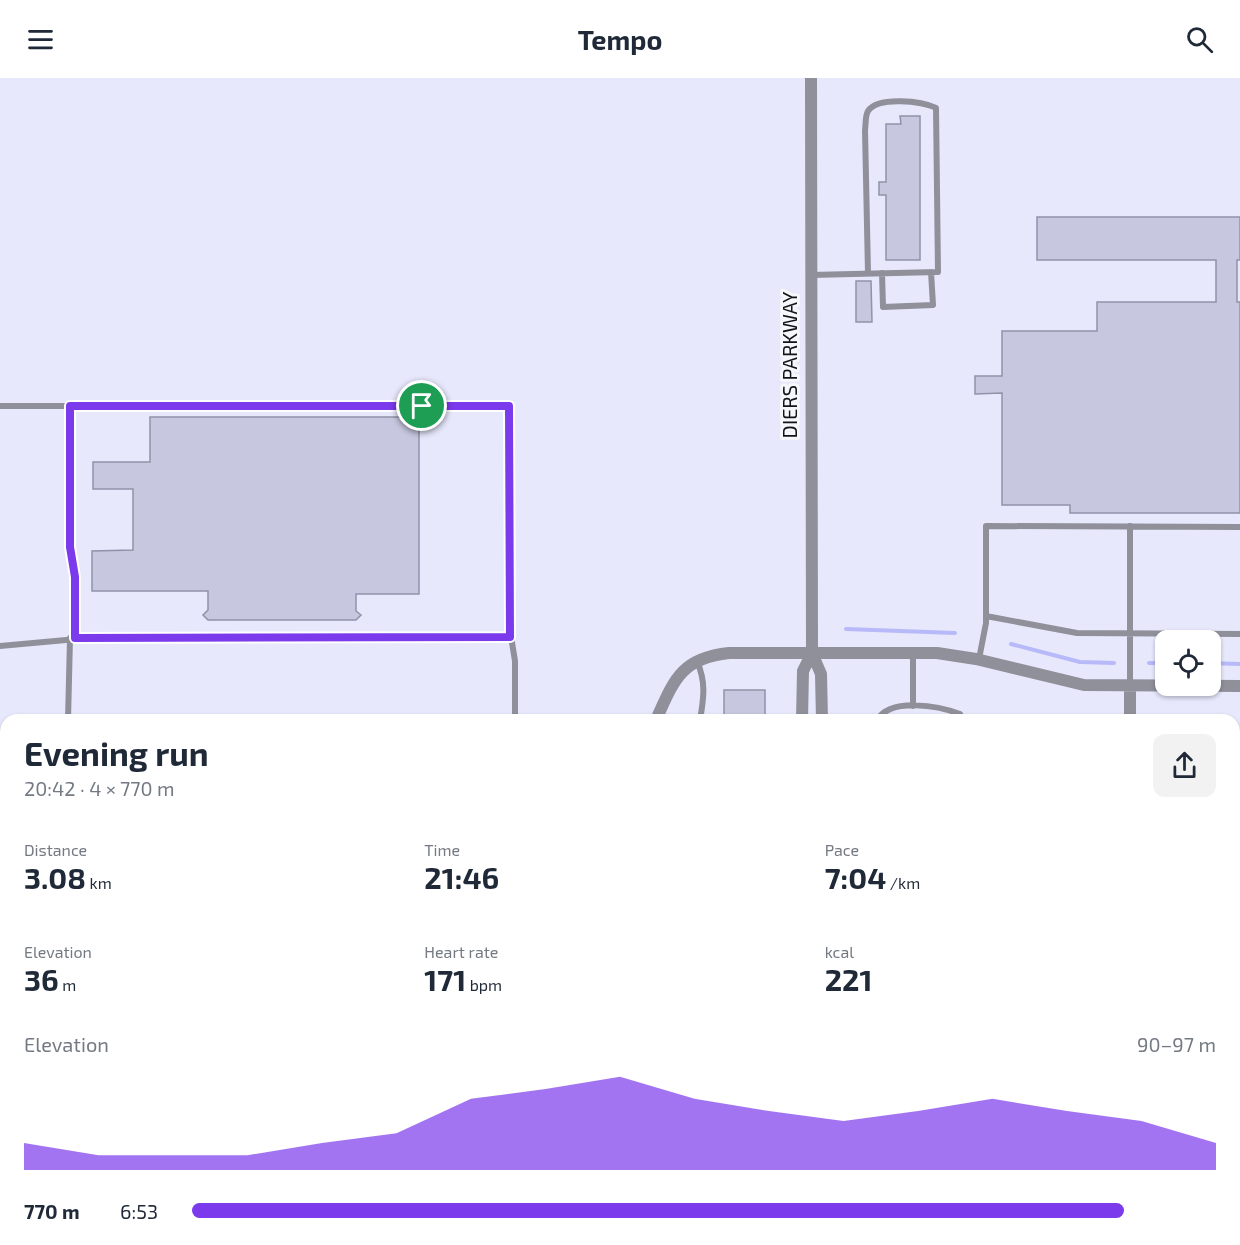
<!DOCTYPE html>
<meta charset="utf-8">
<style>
:root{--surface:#fff;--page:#f2f2f3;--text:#1f2937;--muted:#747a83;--accent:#7c3aed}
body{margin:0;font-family:"Exo 2",sans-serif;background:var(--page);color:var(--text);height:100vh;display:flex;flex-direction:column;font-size:22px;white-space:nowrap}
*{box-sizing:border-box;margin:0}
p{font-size:20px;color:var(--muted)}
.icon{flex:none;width:33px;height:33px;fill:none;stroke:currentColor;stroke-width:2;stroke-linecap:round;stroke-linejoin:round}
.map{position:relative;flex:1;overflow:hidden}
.drawer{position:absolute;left:0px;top:636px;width:1240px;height:531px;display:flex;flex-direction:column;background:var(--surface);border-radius:18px 18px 0 0;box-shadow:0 2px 4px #0004}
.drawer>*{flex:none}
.fabs{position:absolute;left:1155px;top:552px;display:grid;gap:12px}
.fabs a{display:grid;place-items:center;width:66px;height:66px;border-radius:12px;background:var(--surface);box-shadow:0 2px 4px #0004;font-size:30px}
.pin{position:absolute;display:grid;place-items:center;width:51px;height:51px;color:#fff;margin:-26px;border:3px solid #fff;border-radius:50%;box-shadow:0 2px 6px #0007}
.round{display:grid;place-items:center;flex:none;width:63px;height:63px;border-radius:12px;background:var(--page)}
.overview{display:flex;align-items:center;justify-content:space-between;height:102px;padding:0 24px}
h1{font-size:33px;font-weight:700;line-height:45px}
.figures{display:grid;grid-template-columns:repeat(3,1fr);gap:9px;height:102px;padding:6px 24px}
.figures div{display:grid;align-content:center}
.figures b{font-size:30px;font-weight:700}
.figures small{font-size:16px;font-weight:400}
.figures p{font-size:16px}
.chart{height:168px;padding:12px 24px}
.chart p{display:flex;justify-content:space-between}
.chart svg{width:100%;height:108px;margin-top:6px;fill:var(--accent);opacity:.7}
ul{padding:0 24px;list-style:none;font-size:20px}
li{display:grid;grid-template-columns:96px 72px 1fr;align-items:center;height:45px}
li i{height:15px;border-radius:8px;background:var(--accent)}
header{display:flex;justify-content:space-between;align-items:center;height:78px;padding:0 24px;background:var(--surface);font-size:27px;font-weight:700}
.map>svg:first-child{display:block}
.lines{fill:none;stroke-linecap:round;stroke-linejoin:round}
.stream{stroke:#b7b9f9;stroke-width:4}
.building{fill:#c7c8e0;stroke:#9092a8;stroke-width:1.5}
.service{stroke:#8f909a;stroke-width:6}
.minor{stroke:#8f909a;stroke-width:12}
.secondary{stroke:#646574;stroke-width:15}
.primary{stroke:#474859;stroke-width:15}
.route-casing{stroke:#fff;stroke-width:12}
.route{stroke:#7c3aed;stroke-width:8}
.labels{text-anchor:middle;stroke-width:6;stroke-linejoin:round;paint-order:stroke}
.street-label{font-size:20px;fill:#11121a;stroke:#f6f7fb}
</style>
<header><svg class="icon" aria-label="menu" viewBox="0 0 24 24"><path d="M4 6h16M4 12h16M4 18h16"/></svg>Tempo<svg class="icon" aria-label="search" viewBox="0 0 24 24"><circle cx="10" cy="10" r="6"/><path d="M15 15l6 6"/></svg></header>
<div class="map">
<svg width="1240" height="1167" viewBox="0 0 1240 1167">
<rect width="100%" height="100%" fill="#e7e8fc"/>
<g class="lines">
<path class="stream" d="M846,551L955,555
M1011,566L1080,584L1114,585
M1149,585H1166
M1210,585L1240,586"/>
</g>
<path class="building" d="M900,38H920V182H886V117H879V104H886V46H901Z
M1037,139H1240V182H1237V224H1240V435H1070V427H1002V315L975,316V298H1002V253H1097V224H1216V182H1037Z
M856,203H871L872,244H856Z
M150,339H419V516H356V533L361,537L356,542H208L203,537L208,532V513H92V473L133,472V411H93V384H150Z
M724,612H765V642H724Z"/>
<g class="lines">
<path class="service" d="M882,195L883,229L933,227L931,194
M811,197L938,194L936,30C922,23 878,18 868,33C865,38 866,46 865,52L868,195
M0,328H509L508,540L515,583V642
M70,328V460L75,499V560
M986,538L1077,555L1240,556
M0,568L99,559H510
M913,575V628
M979,581L986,545V448L1240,449
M697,583C706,604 704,619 700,642
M1130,608V448
M68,642L70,560
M877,642C891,619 939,628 960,636L963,642
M1234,911L1236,897
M1234,990L1240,991
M345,1161L346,1167
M440,1167L464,1161"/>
<path class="minor" d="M812,575L821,596L822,642
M1130,608V642
M656,642C674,602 681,580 729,575H937L976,581L1084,607L1240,608
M802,642L803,593L812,575L811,0
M0,737L6,738
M0,815L6,828
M0,999L6,986
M1234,1033H1240
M0,1066L6,1127
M133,1161L146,1167
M0,1163L115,1161"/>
<path class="secondary" d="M760,1167L763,1161
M787,1167L790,1161"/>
<path class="primary" d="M1234,807H1240
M0,808H6
M0,830H6
M1234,830H1240"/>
</g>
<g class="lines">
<defs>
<path id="route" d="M70,328H509L510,559L75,560V499L70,469Z"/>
</defs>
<use href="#route" class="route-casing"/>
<use href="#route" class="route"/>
</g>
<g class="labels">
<g class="street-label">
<text transform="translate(790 287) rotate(-90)" y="7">DIERS PARKWAY</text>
</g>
</g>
</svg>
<div class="fabs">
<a><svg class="icon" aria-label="locate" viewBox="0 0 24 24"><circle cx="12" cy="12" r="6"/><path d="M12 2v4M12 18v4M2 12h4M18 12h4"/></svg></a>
</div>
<div class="pin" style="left:422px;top:328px;background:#1e9e55"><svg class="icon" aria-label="arrive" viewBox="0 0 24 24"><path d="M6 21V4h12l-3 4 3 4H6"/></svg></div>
<section class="drawer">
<div class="overview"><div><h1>Evening run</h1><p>20:42 · 4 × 770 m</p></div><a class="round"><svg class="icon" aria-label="share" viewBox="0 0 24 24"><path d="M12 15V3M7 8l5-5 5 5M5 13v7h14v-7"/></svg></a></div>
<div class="figures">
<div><p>Distance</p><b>3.08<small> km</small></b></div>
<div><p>Time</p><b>21:46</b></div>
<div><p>Pace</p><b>7:04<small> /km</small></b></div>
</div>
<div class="figures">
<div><p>Elevation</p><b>36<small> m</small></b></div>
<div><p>Heart rate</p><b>171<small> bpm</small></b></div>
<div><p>kcal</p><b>221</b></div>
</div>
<div class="chart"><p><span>Elevation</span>90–97 m</p>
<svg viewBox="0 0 160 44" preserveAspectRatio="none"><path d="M0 44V33L10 38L20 38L30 38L40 33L50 29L60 15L70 11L80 6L90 15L100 20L110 24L120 20L130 15L140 20L150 24L160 33V44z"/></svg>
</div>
<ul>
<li><b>770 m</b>6:53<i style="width:91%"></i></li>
</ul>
</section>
</div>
